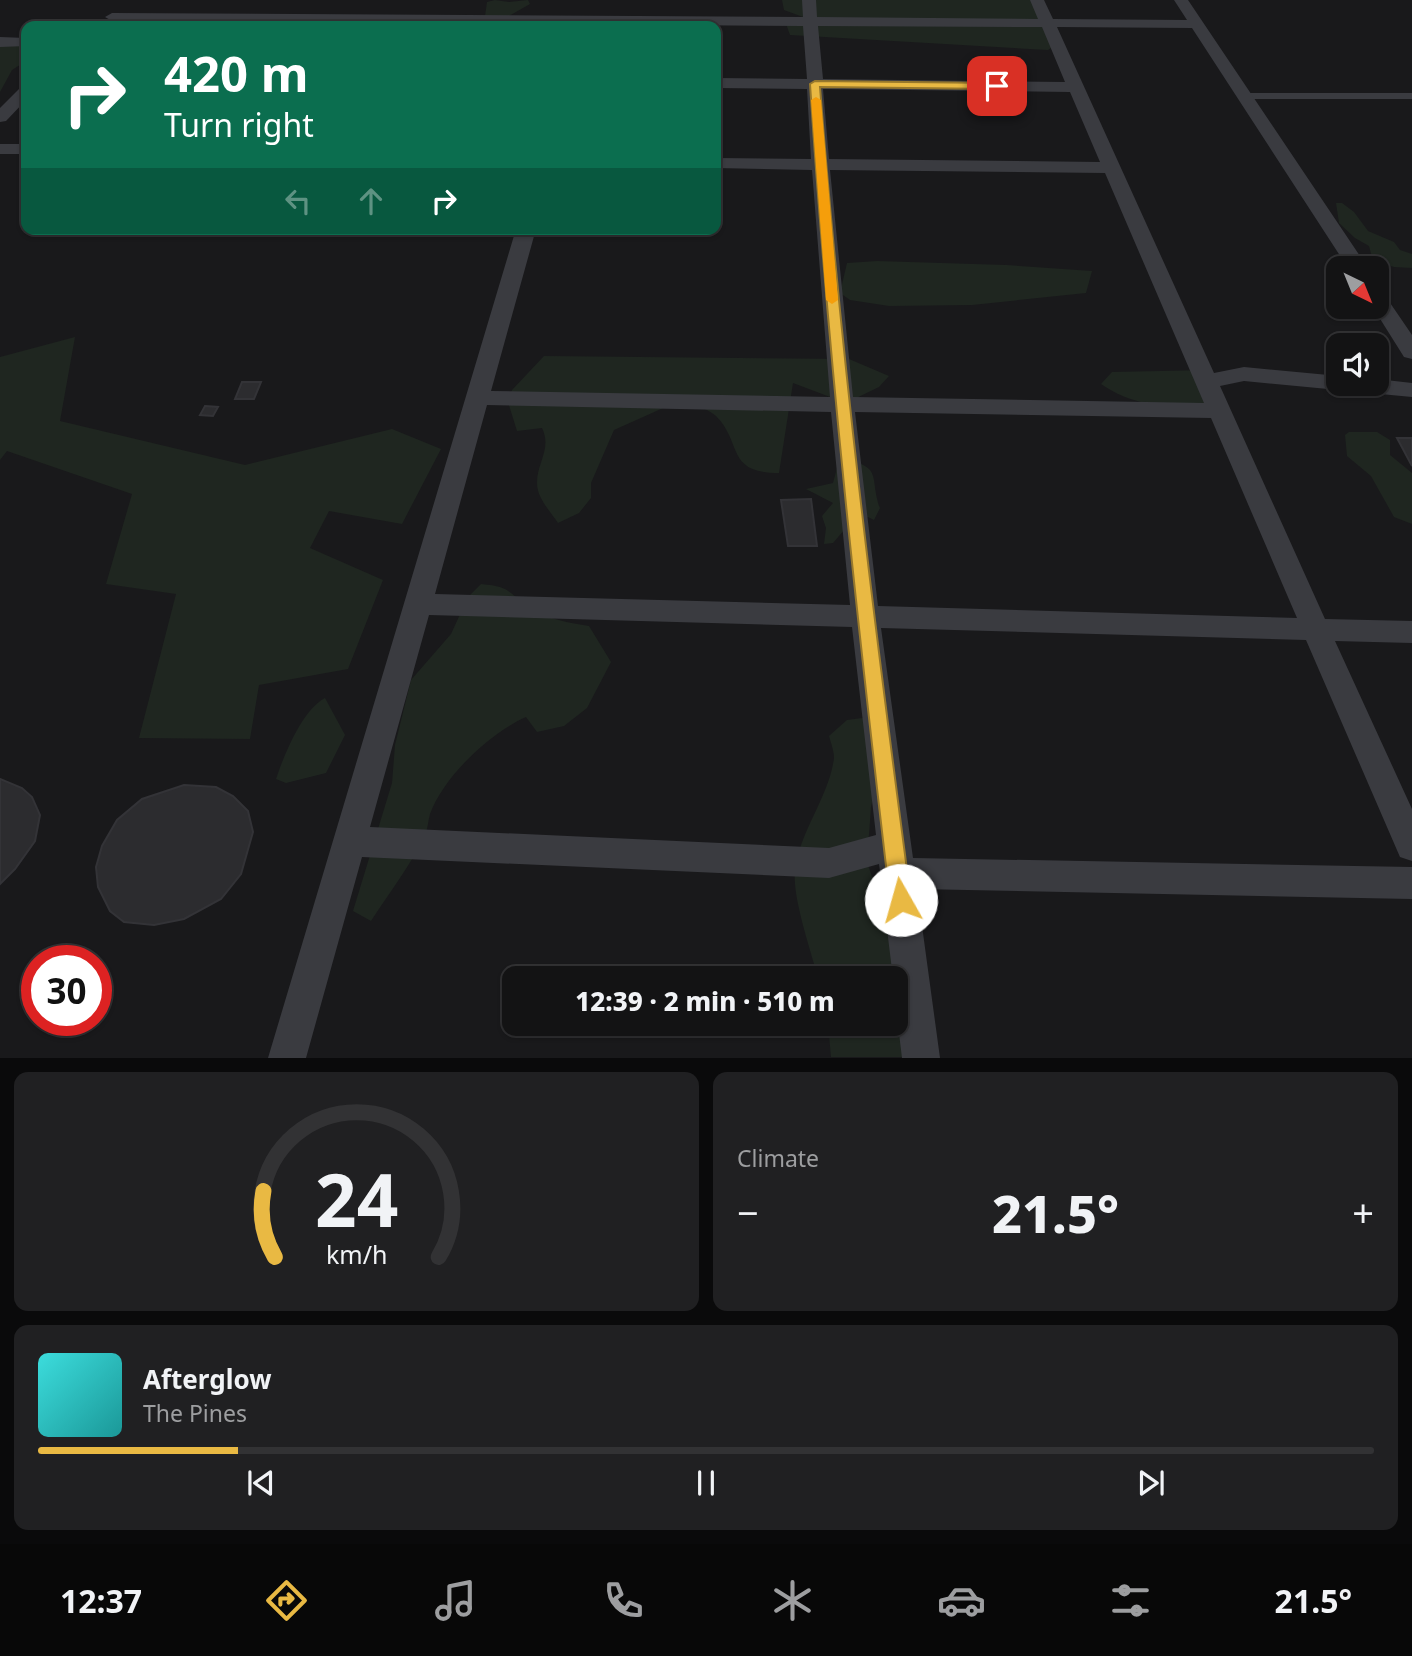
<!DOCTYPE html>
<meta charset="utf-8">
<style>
body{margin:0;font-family:"Noto Sans",sans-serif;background:#202022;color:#f1f3f6;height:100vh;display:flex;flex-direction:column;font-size:26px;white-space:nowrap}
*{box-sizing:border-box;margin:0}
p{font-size:23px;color:#9d9ea0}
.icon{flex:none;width:38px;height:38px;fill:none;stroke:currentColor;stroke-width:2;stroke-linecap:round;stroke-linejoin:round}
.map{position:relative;height:1058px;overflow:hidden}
.side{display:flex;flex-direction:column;gap:14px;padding:14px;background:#0a0a0b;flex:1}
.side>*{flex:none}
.banner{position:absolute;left:21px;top:21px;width:700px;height:214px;border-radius:14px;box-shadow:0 2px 5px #0004,0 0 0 2px #323234;background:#0b6e4f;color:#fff;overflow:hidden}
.needle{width:46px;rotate:137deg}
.buttons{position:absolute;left:1326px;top:256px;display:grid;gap:14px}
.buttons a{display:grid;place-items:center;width:63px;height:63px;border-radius:14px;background:#131314;box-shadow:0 2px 5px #0004,0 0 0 2px #323234;font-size:35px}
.speed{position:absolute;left:21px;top:945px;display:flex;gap:14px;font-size:35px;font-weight:700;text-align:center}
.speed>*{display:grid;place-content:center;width:91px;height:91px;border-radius:50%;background:#131314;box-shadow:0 2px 5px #0004,0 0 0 2px #323234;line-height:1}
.speed .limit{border:10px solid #d22;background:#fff;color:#111}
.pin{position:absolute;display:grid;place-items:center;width:60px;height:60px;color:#fff;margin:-30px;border-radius:14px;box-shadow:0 4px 10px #0006}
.me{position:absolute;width:77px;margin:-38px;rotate:353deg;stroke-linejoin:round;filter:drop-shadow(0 0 5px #0008)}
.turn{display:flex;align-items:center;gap:24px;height:147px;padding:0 28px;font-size:32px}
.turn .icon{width:91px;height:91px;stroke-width:2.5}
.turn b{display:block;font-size:49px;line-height:60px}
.lanes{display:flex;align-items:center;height:66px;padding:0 28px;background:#0003;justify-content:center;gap:35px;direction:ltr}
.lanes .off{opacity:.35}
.big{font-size:52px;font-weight:800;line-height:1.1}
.side .tile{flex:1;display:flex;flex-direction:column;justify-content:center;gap:10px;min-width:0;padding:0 24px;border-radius:14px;background:#202022}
.side .dial{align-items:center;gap:0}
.dial svg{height:182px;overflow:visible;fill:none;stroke:#323234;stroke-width:7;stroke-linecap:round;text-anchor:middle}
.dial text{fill:#f1f3f6;stroke:none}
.song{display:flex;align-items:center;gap:21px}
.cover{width:84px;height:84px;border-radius:10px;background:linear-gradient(135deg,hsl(180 70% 55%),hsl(180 70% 35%))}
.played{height:7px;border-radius:4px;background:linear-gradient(90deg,#e9b943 15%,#323234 15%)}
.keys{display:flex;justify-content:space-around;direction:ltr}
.heat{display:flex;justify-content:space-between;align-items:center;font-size:38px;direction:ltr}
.side .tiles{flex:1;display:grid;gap:14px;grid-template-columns:1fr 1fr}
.tile:last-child{grid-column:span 2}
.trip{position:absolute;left:502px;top:966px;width:406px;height:70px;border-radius:14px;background:#131314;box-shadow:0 2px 5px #0004,0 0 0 2px #323234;font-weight:800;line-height:70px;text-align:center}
.tab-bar{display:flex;height:112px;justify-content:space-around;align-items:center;background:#080808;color:#9d9ea0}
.tab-bar .icon{width:49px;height:49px}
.tab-bar .on{color:#e9b943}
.tab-bar b{font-size:32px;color:#f1f3f6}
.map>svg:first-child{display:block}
</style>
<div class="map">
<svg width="1412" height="1058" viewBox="0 0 1412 1058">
<rect width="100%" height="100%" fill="#19191b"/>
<g fill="#1f2620">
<path d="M495,0l14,2 19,-2 2,4 -23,13 -22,-1 2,-14z"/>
<path d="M782,0h255l25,41 -14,9 -258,-15 -4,-11 16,-2 1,-5 -19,-7z"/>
<path d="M0,42h26v19l-14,9 -12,22z"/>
<path d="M1336,203h6l12,9 14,19 26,11 6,8 12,4v14l-18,-1 -21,-6 -4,-15 -14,-8 -16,-15z"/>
<path d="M877,261l129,4 86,6 -6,22 -114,12 -83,1 -39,-6 -10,-7 7,-30z"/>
<path d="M75,337l-15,84 185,44 147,-36 49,20 -39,75 -73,-13 -19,37 73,32 -35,89 -89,16 -9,54 -111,-1 37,-144 -70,-10 26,-90 -125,-43 -7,9v-103z"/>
<path d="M544,356l305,3 40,17 -10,11 -33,16 -53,-20 -14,90c-54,0 -36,-30 -63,-57 -9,-8 -24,-12 -35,-16l-67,30 -23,53v15l-12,15 -21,10c-8,-12 -21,-25 -21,-40 0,-21 15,-34 5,-55l-25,3 -9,-29 4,-12z"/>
<path d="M1208,370l17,37c-43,1 -87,3 -124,-23l11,-12z"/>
<path d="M1349,432h28l13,8v15l22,18v51l-18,-7 -23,-41 -24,-20 -2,-21z"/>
<path d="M843,459c41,8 26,18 37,49l-6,12 -6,-3 -18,6 -17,20 -9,1 2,-16 -4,-12 11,-13 -27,-14 27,-6 5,-19z"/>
<path d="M481,584c32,3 25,8 49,24 17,11 40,15 59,18l22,36 -24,46 -23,18 -27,6 -11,-15c-36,16 -82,59 -96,97 -2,7 -2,14 -5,21 -14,30 -36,58 -54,86l-18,-10 39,-128 3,-38 16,-65 40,-46 17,-37z"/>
<path d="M325,698l20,37 -19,38 -40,10 -10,-4c8,-24 26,-69 49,-81z"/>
<path d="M870,717l9,51 -8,39 -4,55 43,127 11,68h-90l-3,-33h68v-46h-78c-7,-27 -26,-81 -23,-107 4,-39 34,-74 39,-113 0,-7 -3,-15 -5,-22l18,-16z"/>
</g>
<g fill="#2c2c2f" stroke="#333337" stroke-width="2">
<path d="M242,382h19l-7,17h-19z"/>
<path d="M205,406l13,1 -5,9 -13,-1z"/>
<path d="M1397,438h15v28z"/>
<path d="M811,499l6,47h-29l-7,-46z"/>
<path d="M0,779l22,9 10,9 8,18 -5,26 -20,28 -15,15z"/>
<path d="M184,785l32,2 17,9 15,15 5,21 -12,42 -20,25 -37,20 -30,6 -30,-3 -14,-11 -12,-24 -2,-20 6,-21 15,-26 25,-21z"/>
</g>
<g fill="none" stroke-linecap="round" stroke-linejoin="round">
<path fill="#3a3b40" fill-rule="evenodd" d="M1412,93v6h-167l-4,-3 4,-3z"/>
<g fill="#3a3b40" fill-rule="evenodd">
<path d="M802,0h14l1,17 221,2 -8,-19h14l9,19 134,1 -13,-20h14l180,268h-20l-156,-240 -135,-1 157,346 30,-6 95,9v7h38v-4l35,4v14l-168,-16 -24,5 105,233 87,2v22l-77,-2 77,168v52l-12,-4 -94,-217 -425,-12 32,230 499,9v32l-495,-10 23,169h-38l-6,-50v-30h-3l-14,-114 -50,14 -467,-21 -56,201h-38l248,-829h20l-45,162 339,6 -18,-227 -96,-2v-10l95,1 -4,-70 -91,-1v-10l91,1 -4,-53 -691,-5 -7,-4 7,-4 691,4zM818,26l224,1 23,55 -242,-3zM823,89l247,3 30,70 -271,-3zM830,170l275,3 99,230 -351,-6zM487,405l344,7 19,193 -415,-11zM855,412l356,6 86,200 -419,-12zM429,615l423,12 24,208 -47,13 -459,-21z"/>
<path d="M0,37l26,1v8l-26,1z"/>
<path d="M26,86v14l-20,21 -6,1v-14l20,-20z"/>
<rect x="0" y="144" width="26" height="10"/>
<path d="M1377,292l7,2 28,41v24l-8,-2 -32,-51h5z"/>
</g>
</g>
<path fill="#e9b943" stroke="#97782c" stroke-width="2" d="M815,81l182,2 5,3 -5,3 -177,-2c21,272 55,542 91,813l-3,7 -7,3 -8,-3 -3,-7c-32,-272 -62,-543 -80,-816z"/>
<path fill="#f59e0b" d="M816,97l5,3 17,200 -6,4 -6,-4 -15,-200z"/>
</svg>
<div class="buttons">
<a><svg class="needle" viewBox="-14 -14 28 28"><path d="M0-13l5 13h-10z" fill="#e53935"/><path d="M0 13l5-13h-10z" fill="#9d9ea0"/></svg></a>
<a><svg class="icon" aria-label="sound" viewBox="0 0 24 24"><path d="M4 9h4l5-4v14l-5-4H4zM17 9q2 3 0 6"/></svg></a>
</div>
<div class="speed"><div class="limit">30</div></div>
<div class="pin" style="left:997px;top:86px;background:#d93025"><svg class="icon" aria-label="arrive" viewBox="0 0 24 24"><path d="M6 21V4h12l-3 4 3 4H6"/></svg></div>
<svg class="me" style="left:901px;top:900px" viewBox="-20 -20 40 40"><circle r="19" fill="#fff"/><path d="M0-13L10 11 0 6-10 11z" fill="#e9b943"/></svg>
<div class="trip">12:39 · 2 min · 510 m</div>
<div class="banner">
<div class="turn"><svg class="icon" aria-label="right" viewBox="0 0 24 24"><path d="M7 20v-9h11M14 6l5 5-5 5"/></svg><div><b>420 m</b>Turn right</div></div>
<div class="lanes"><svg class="icon off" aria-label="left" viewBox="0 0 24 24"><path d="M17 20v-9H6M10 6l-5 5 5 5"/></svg><svg class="icon off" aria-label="ahead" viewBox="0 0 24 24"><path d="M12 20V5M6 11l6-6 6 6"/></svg><svg class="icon" aria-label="right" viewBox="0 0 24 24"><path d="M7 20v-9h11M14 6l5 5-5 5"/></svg></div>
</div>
</div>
<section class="side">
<div class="tiles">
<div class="tile dial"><svg viewBox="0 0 100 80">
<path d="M14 69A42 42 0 1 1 86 69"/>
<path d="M14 69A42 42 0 0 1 9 40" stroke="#e9b943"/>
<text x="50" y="56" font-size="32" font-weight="700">24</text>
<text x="50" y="72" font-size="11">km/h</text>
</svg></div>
<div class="tile"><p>Climate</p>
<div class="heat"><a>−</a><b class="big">21.5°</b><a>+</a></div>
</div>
<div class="tile">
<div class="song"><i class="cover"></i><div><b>Afterglow</b><p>The Pines</p></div></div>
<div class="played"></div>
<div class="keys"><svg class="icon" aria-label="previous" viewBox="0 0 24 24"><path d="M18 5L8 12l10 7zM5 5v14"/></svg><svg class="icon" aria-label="pause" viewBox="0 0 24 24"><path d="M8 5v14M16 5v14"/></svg><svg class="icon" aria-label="next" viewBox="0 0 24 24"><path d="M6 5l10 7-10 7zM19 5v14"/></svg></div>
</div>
</div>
</section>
<nav class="tab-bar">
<b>12:37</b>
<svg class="icon on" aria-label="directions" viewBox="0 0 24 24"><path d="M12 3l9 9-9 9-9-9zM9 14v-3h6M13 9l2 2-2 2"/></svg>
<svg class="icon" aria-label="music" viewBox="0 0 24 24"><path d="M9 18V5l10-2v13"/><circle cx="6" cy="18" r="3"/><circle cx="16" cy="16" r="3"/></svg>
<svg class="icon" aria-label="phone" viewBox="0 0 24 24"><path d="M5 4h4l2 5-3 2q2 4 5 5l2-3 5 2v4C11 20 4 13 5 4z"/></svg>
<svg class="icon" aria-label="climate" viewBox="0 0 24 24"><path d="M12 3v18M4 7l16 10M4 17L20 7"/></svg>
<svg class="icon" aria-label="car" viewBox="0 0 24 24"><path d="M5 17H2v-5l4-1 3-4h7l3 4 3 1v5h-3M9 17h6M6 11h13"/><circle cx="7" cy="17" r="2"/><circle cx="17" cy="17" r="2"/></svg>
<svg class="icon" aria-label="filters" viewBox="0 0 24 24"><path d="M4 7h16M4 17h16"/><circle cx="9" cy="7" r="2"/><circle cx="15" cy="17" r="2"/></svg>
<b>21.5°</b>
</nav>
